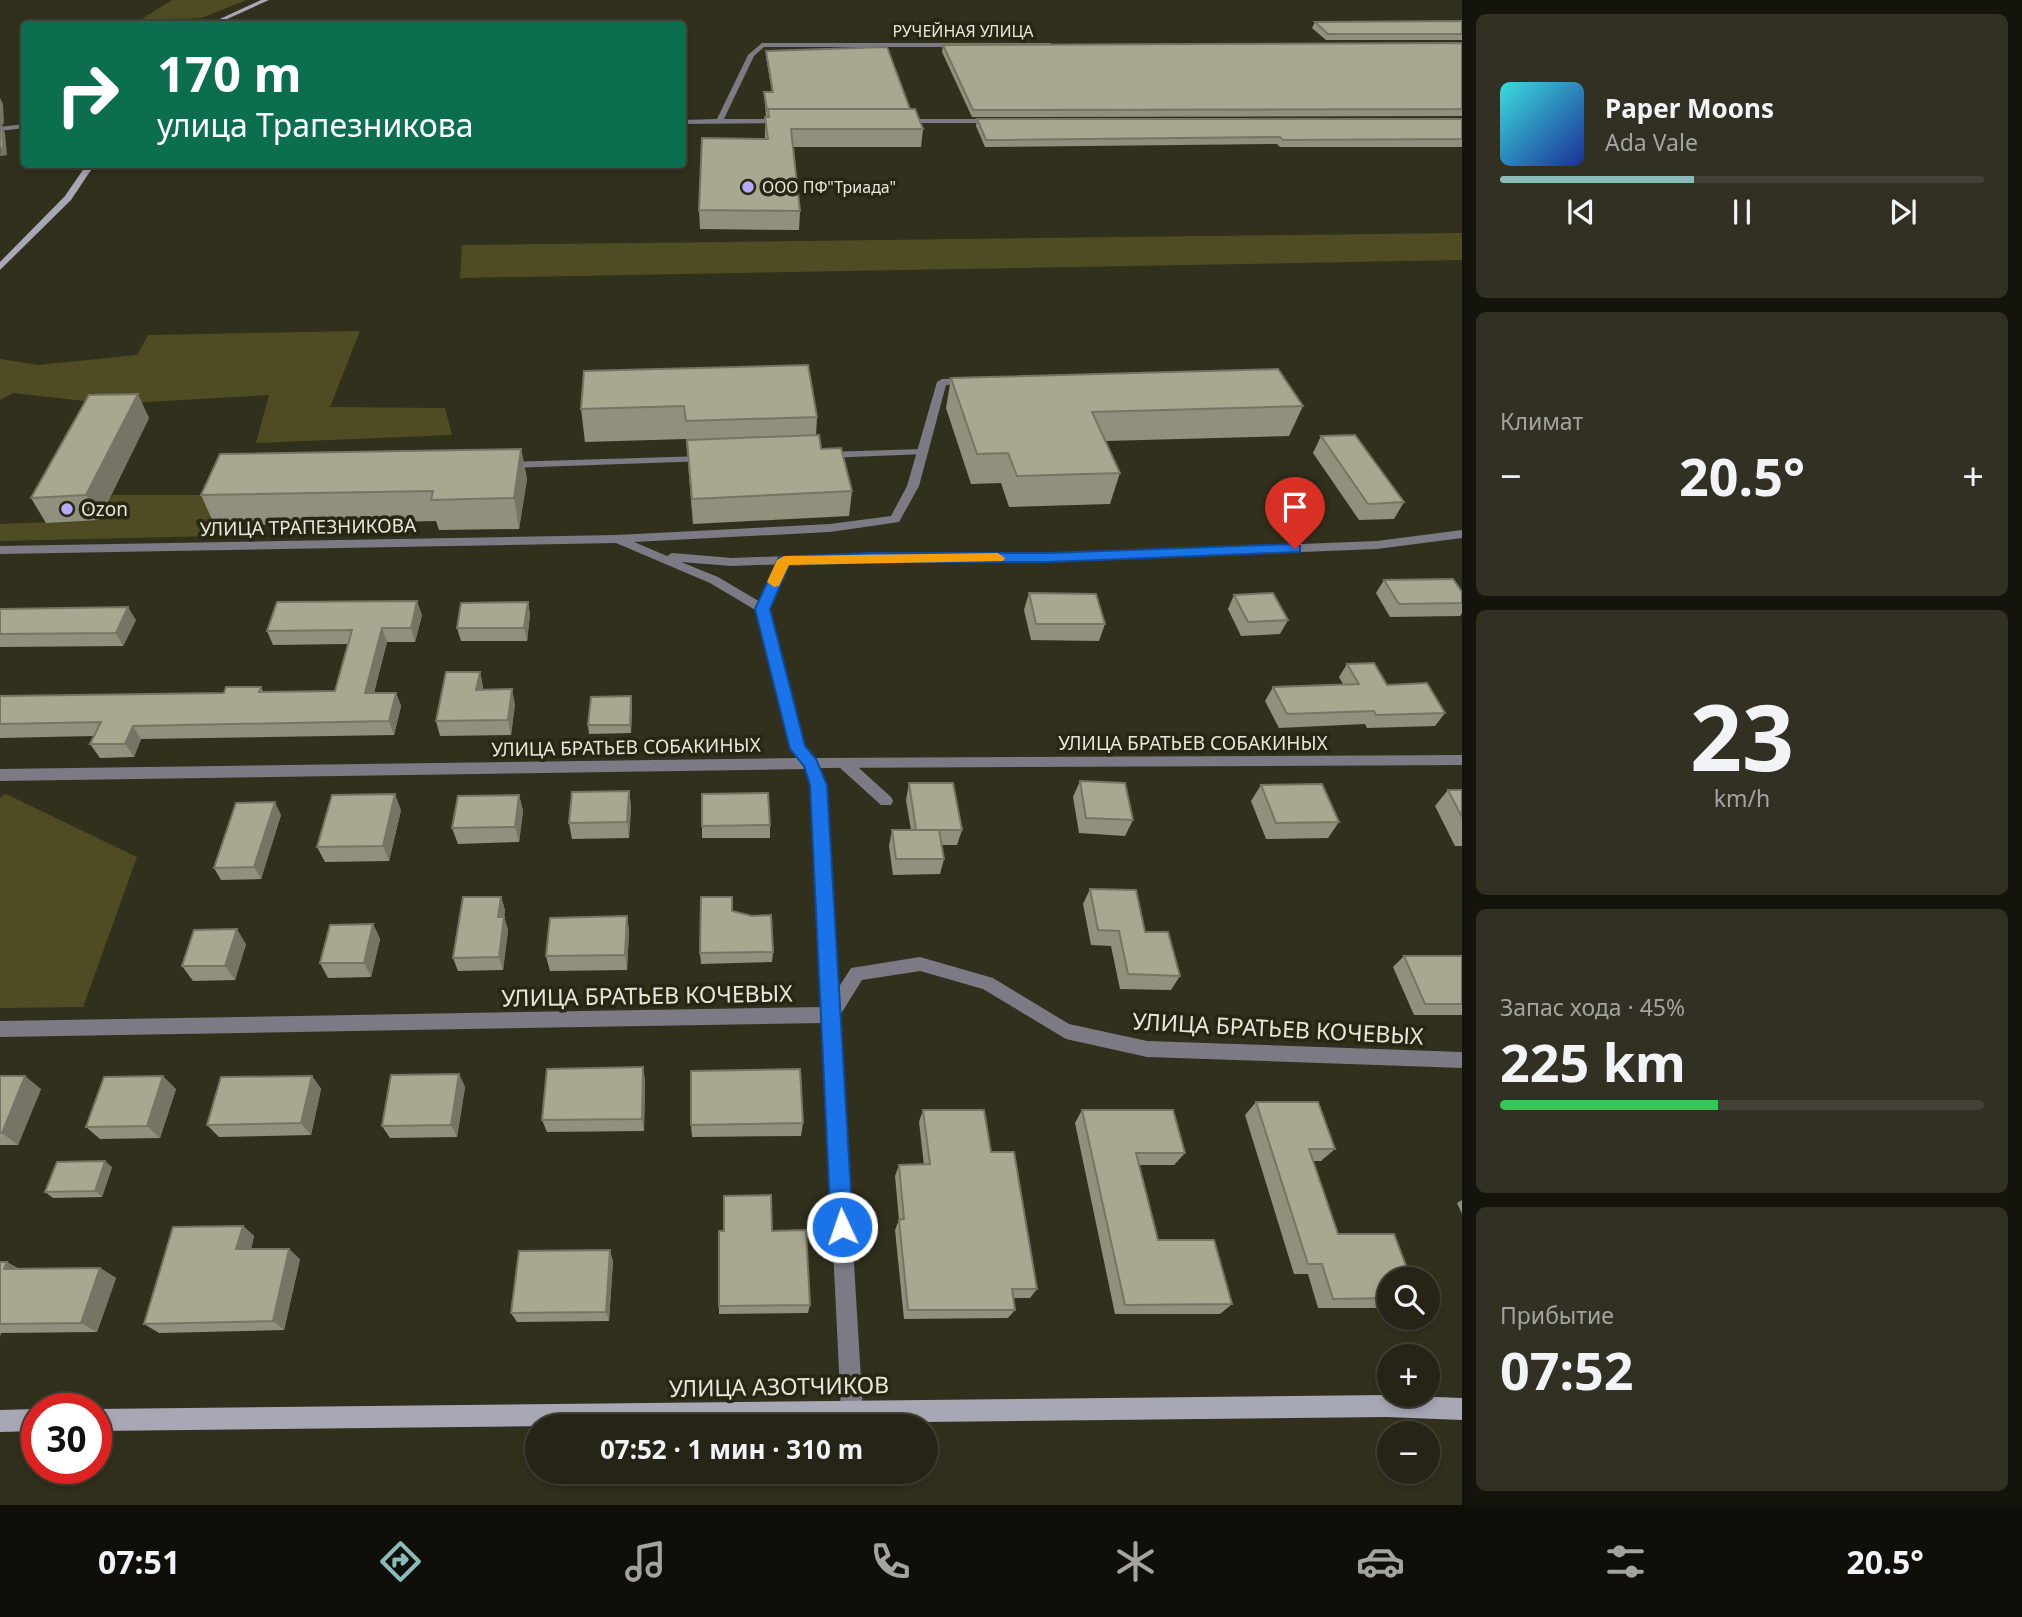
<!DOCTYPE html>
<html lang="ru">
<meta charset="utf-8">
<style>
body{margin:0;font-family:"Noto Sans",sans-serif;background:#313023;color:#f1f3f6;height:100vh;display:flex;flex-direction:column;font-size:26px;white-space:nowrap}
*{box-sizing:border-box;margin:0}
p{font-size:23px;color:#a3a4a1}
.icon{flex:none;width:38px;height:38px;fill:none;stroke:currentColor;stroke-width:2;stroke-linecap:round;stroke-linejoin:round}
.map{position:relative;flex:1;overflow:hidden}
.side{display:flex;flex-direction:column;gap:14px;padding:14px;background:#14140c;width:560px}
.side>*{flex:none}
.top-card{position:absolute;left:21px;top:21px;width:665px;height:147px;border-radius:7px;box-shadow:0 4px 10px #0003,0 0 0 2px #424135;background:#0b6e4f;color:#fff;overflow:hidden}
.controls{position:absolute;left:1377px;top:1267px;display:grid;gap:14px}
.controls a{display:grid;place-items:center;width:63px;height:63px;border-radius:50%;background:#252416;box-shadow:0 4px 10px #0003,0 0 0 2px #424135;font-size:35px}
.speed{position:absolute;left:21px;top:1393px;display:flex;gap:14px;font-size:35px;font-weight:700;text-align:center}
.speed>*{display:grid;place-content:center;width:91px;height:91px;border-radius:50%;background:#252416;box-shadow:0 4px 10px #0003,0 0 0 2px #424135;line-height:1}
.speed .limit{border:10px solid #d22;background:#fff;color:#111}
.pin{position:absolute;display:grid;place-items:center;width:60px;height:60px;color:#fff;margin:-72px -30px;border-radius:50% 50% 50% 0;rotate:-45deg;box-shadow:0 0 7px #0007}
.pin .icon{rotate:45deg}
.me{position:absolute;width:77px;margin:-38px;rotate:357deg;stroke-linejoin:round;filter:drop-shadow(0 0 5px #0008)}
.turn{display:flex;align-items:center;gap:24px;height:147px;padding:0 21px;font-size:32px}
.turn .icon{width:91px;height:91px;stroke-width:2.5}
.turn b{display:block;font-size:49px;line-height:60px}
.big{font-size:52px;font-weight:700;line-height:1.1}
.side .card{flex:1;display:flex;flex-direction:column;justify-content:center;gap:10px;min-width:0;padding:0 24px;border-radius:10px;background:#313023}
.side .dial{align-items:center;gap:0}
.dial b{font-size:91px;line-height:1}
.song{display:flex;align-items:center;gap:21px}
.cover{width:84px;height:84px;border-radius:10px;background:linear-gradient(135deg,hsl(180 70% 55%),hsl(230 70% 35%))}
.played{height:7px;border-radius:4px;background:linear-gradient(90deg,#8bbbb9 40%,#424135 40%)}
.keys{display:flex;justify-content:space-around;direction:ltr}
.heat{display:flex;justify-content:space-between;align-items:center;font-size:38px;direction:ltr}
.charge{height:10px;border-radius:5px;background:linear-gradient(90deg,#34c759 45%,#424135 0)}
.trip{position:absolute;left:525px;top:1414px;width:413px;height:70px;border-radius:35px;background:#252416;box-shadow:0 4px 10px #0003,0 0 0 2px #424135;font-weight:700;line-height:70px;text-align:center}
.tabs{display:flex;height:112px;justify-content:space-around;align-items:center;background:#0f0e09;color:#a3a4a1}
.tabs .icon{width:49px;height:49px}
.tabs .active{color:#8bbbb9}
.tabs b{font-size:32px;color:#f1f3f6}
main{display:flex;flex:1;min-height:0}
.map>svg:first-child{display:block}
</style>
<main>
<div class="map">
<svg width="1462" height="1505" viewBox="0 0 1462 1505">
<rect width="100%" height="100%" fill="#31301d"/>
<g fill="#4f4c23">
<path d="M172,0h75l-46,18 -61,2z"/>
<path d="M1462,233v27l-1002,18 2,-33z"/>
<path d="M360,331l-30,76 115,1 7,27 -196,8 13,-48 -157,9 -99,-11 -13,7v-41l38,6 99,-10 11,-20z"/>
<path d="M112,495h116l-13,31v10l-215,5v-17l99,-4z"/>
<path d="M6,794l131,63 -54,150 -83,1v-210z"/>
</g>
<g fill="none" stroke-linecap="round" stroke-linejoin="round">
<g fill="#7c7b85" fill-rule="evenodd">
<path d="M922,449l4,1v4l-100,4 -5,-3 5,-3z"/>
<path d="M704,456l5,3 -1,2 -200,7 -5,-3 5,-3z"/>
<path d="M784,556l6,4 -21,49 -2,3h-8l-2,-3 21,-49z"/>
<path d="M844,758l5,1 42,38 2,4 -2,4h-10l-42,-38 -2,-4 2,-4z"/>
</g>
<g fill="#7c7b85" fill-rule="evenodd">
<path d="M762,43h288l3,2 -3,2h-286l-10,9 -30,63h59l3,4 -104,1v-4l35,-1 31,-64z"/>
<path d="M898,119h98l4,2 -4,2h-95z"/>
<path d="M24,124v4l-24,3v-4z"/>
<path d="M967,378l5,3 -1,2 -25,2 -27,101 -20,36 -69,10 -196,10 33,14 5,-3 60,5 137,-5 180,1 328,-13 85,-11v8l-85,11 -328,13 -180,-1 -137,5 -51,-4 37,15 49,29 37,141 10,11 648,-3v10l-642,3 5,17 12,205 14,-22 69,-11 73,21 76,46 78,17 315,11v16l-315,-11 -81,-18 -83,-50 -63,-18 -58,9 -23,37 24,395 -4,7 -7,4 -7,-4 -4,-7 -19,-389 -822,14v-16l822,-14 -11,-222 -5,-16 -806,12v-12l798,-11 -7,-9 -34,-138 -47,-28 -94,-40 -616,11v-8l616,-11 214,-11 61,-8 16,-30 30,-104 5,-3z"/>
</g>
<g fill="#a8a7b6" fill-rule="evenodd">
<path d="M261,0h8l-53,24h-7z"/>
<path d="M87,164h8l-24,36 -71,70v-8l65,-66z"/>
<path d="M1386,1395l76,3v22l-76,-3 -1290,14v-22z"/>
<path d="M37,1409v22l-37,1v-22z"/>
</g>
</g>
<g fill="#90907c">
<path d="M1462,21v19h-136l-14,-12 3,-6z"/>
<path d="M1462,43v73l-490,1 -30,-65 1,-7z"/>
<path d="M766,51l144,58 13,20 -2,18h-128l7,64 -1,19 -99,-1 -1,-19 66,-71v-22h1l-2,-25h8l-6,-35z"/>
<path d="M977,119h485v28h-182l-3,-3 -292,3 -9,-21z"/>
<path d="M584,371l233,46 -1,19 5,13 31,42 -3,25 -156,8 -7,-85 -101,3 -4,-33z"/>
<path d="M951,378l352,28 -14,30 -183,5 14,32 -10,31 -101,3 -8,-24 -30,1 -25,-76z"/>
<path d="M149,418l-50,102 -53,3 -15,-25z"/>
<path d="M1321,436l83,66 -10,17 -35,1 -46,-67z"/>
<path d="M521,449l6,30 -8,50 -80,1 -3,-9 -221,5 -14,-31z"/>
<path d="M1384,580l78,12v21l-2,3 -70,1 -14,-24z"/>
<path d="M1029,593l76,31 -6,17 -68,-1 -7,-30z"/>
<path d="M1234,595l54,25 -8,14 -39,2 -13,-27z"/>
<path d="M528,602l2,13 -3,26h-66l-4,-13z"/>
<path d="M0,609l136,11 -13,26 -123,1z"/>
<path d="M422,615l-7,27h-28l-13,51h22l5,13 -7,29 -253,4 -7,18 -34,1 -10,-14 4,-8 -94,2v-42l224,-3 37,-6 2,5 72,-1 13,-47 -75,1 -6,-14z"/>
<path d="M1347,664l40,21 58,28 -10,13 -68,2 -2,-4 -86,4 -14,-27 8,-14 70,-3 -4,-7z"/>
<path d="M480,672l3,15v3l32,14 -4,31 -71,1 -4,-15z"/>
<path d="M631,696l1,9 -1,28 -42,1 -1,-9z"/>
<path d="M1080,781l53,39 -8,16 -46,-3 -6,-36z"/>
<path d="M909,783l53,47 -5,15h-15l2,14 -4,15 -47,1 -4,-29 3,-16h19l-5,-30z"/>
<path d="M1261,785l78,37 -11,16 -62,1 -15,-38z"/>
<path d="M1448,790h14v56h-7l-20,-40z"/>
<path d="M629,791l2,16 -2,31 -57,1 -3,-16z"/>
<path d="M702,794l68,31v13h-68z"/>
<path d="M519,795l4,16 -4,31 -61,2 -6,-16z"/>
<path d="M401,810l-12,51 -64,1 -8,-15z"/>
<path d="M281,815l-20,64 -40,1 -7,-12z"/>
<path d="M1090,889l55,43 35,44 -9,14 -51,-1 -9,-43 -20,-1 -8,-41z"/>
<path d="M501,897l4,13 -1,7 4,13 -5,40 -45,1 -5,-13z"/>
<path d="M732,911l41,41 -1,10 -71,2 -1,-11z"/>
<path d="M627,916l2,15 -2,39 -77,1 -4,-15z"/>
<path d="M373,924l7,15 -9,38 -43,1 -8,-15z"/>
<path d="M246,944l-11,36 -42,1 -11,-15z"/>
<path d="M1404,956h58v59h-48l-21,-48z"/>
<path d="M643,1067l2,14 -1,50 -97,1 -5,-12z"/>
<path d="M459,1074l6,13 -8,50 -67,1 -8,-12z"/>
<path d="M0,1076l41,13 -23,56h-18z"/>
<path d="M312,1076l9,13 -10,46 -92,2 -12,-12z"/>
<path d="M176,1089l-16,49 -60,1 -14,-12z"/>
<path d="M1256,1102l79,47 -14,12h-8l25,73 52,45v29h-72l-10,-34h-14l-49,-159z"/>
<path d="M923,1110l68,42 46,137 -7,9h-17l2,12 -7,8 -104,1 -9,-89 4,-10 -4,-44 4,-11h25l-5,-43z"/>
<path d="M1082,1110l103,43 -11,12h-35l19,75 74,64 -12,10h-105l-40,-191z"/>
<path d="M803,1123l-2,13 -109,1 -1,-12z"/>
<path d="M112,1167l-10,30 -49,1 -8,-6z"/>
<path d="M1462,1200v14l-5,-11z"/>
<path d="M243,1226l11,10 -3,13 49,10 -16,71 -125,3 -15,-9z"/>
<path d="M719,1231h53l38,74 -2,8 -89,1z"/>
<path d="M613,1261l-4,60 -92,1 -6,-9z"/>
<path d="M0,1262l19,7 81,-1 16,10 -19,54 -96,1 -1,4z"/>
</g>
<g fill="#767565">
<path d="M0,98l3,6 1,20 -4,1z"/>
<path d="M2,126l3,7 2,22 -7,1z"/>
<path d="M138,394l11,24 -50,102 -13,-25z"/>
<path d="M521,449l6,30 -8,50 -5,-31z"/>
<path d="M417,601l5,14 -7,27 -4,-14z"/>
<path d="M528,602l2,13 -3,26 -3,-13z"/>
<path d="M128,607l8,13 -13,26 -7,-13z"/>
<path d="M382,628l5,14 -17,65 -5,-14z"/>
<path d="M480,672l3,15 -3,17 -4,-14z"/>
<path d="M512,689l3,15 -4,31 -3,-15z"/>
<path d="M396,693l5,13 -7,29 -5,-14z"/>
<path d="M631,696l1,9 -1,28 -1,-8z"/>
<path d="M133,726l8,13 -7,18 -9,-13z"/>
<path d="M629,791l2,16 -2,31 -2,-16z"/>
<path d="M395,794l6,16 -12,51 -6,-15z"/>
<path d="M519,795l4,16 -4,31 -4,-15z"/>
<path d="M275,802l6,13 -20,64 -7,-12z"/>
<path d="M501,897l4,13 -3,20 -4,-13z"/>
<path d="M627,916l2,15 -2,39 -2,-15z"/>
<path d="M504,917l4,13 -5,40 -4,-13z"/>
<path d="M373,924l7,15 -9,38 -7,-14z"/>
<path d="M237,929l9,15 -11,36 -10,-14z"/>
<path d="M643,1067l2,14 -1,50 -2,-12z"/>
<path d="M459,1074l6,13 -8,50 -6,-12z"/>
<path d="M25,1076l16,13 -23,56 -16,-12z"/>
<path d="M163,1076l13,13 -16,49 -13,-12z"/>
<path d="M312,1076l9,13 -10,46 -10,-12z"/>
<path d="M105,1161l7,6 -10,30 -7,-6z"/>
<path d="M243,1226l11,10 -6,24 -12,-11z"/>
<path d="M289,1249l11,10 -16,71 -11,-9z"/>
<path d="M610,1250l3,11 -4,60 -3,-9z"/>
<path d="M7,1262l18,10 -21,-3z"/>
<path d="M100,1268l16,10 -19,54 -16,-9z"/>
</g>
<g fill="#a8a790" stroke="#767565" stroke-width="2">
<path d="M1462,21v13h-134l-13,-12z"/>
<path d="M1462,43v66l-489,1 -30,-65z"/>
<path d="M887,47l23,62h-142v1h-1l-3,-18h9l-7,-41z"/>
<path d="M768,109h147l8,20h-132l9,82 -101,-1 3,-72 66,1 -3,-22h4z"/>
<path d="M977,119h485v20l-179,1 -3,-3 -294,3z"/>
<path d="M0,125l2,1 1,21 -3,1z"/>
<path d="M808,365l9,52 -131,4 -2,-15 -103,3 3,-38z"/>
<path d="M1278,369l25,37 -211,6 28,61 -103,3 -9,-23 -31,1 -26,-76z"/>
<path d="M138,394l-52,101 -55,3 58,-103z"/>
<path d="M819,435l2,14 20,-1 11,43 -160,8 -5,-59z"/>
<path d="M1355,435l49,67 -36,2 -47,-68z"/>
<path d="M521,449l-7,49 -83,2 2,-9 -232,4 19,-41z"/>
<path d="M1453,579l9,13v11l-63,1 -15,-24z"/>
<path d="M1029,593l67,1 9,30h-69z"/>
<path d="M1273,593l15,27 -40,2 -14,-27z"/>
<path d="M417,601l-6,27h-29l-17,65h31l-7,28 -256,5 -8,18h-35l11,-22 -101,2v-28l224,-3 2,-6h35l-2,5 76,-1 17,-61 -85,1 10,-29z"/>
<path d="M528,602l-4,26h-67l4,-25z"/>
<path d="M128,607l-12,26 -116,1v-25z"/>
<path d="M1374,663l13,22 40,-2 18,30 -69,2 -2,-4 -87,3 -14,-27 86,-3 -12,-20z"/>
<path d="M446,672h34l-4,18 36,-1 -4,31 -72,1z"/>
<path d="M631,696l-1,29h-42l3,-28z"/>
<path d="M1080,781l45,2 8,37 -47,-2z"/>
<path d="M909,783h44l9,47h-46z"/>
<path d="M1322,784l17,38 -63,1 -15,-38z"/>
<path d="M1448,790h14v27z"/>
<path d="M629,791l-2,31 -58,1 3,-31z"/>
<path d="M768,793l2,32 -68,1v-32z"/>
<path d="M395,794l-12,52 -66,1 15,-52z"/>
<path d="M519,795l-4,32 -63,1 6,-32z"/>
<path d="M275,802l-21,65 -40,1 22,-65z"/>
<path d="M892,830h47l5,29h-48z"/>
<path d="M1090,889l46,1 9,42h23l12,44 -52,-2 -9,-43 -21,-1z"/>
<path d="M463,897h38l-3,20h6l-5,40 -46,1z"/>
<path d="M701,897h31v14l20,5 19,-1 2,37 -73,1z"/>
<path d="M627,916l-2,39 -79,1 4,-38z"/>
<path d="M373,924l-9,39h-44l10,-38z"/>
<path d="M237,929l-12,37h-43l12,-36z"/>
<path d="M1404,956h58v48h-37z"/>
<path d="M643,1067l-1,52 -100,1 5,-51z"/>
<path d="M800,1069l3,54 -112,2v-54z"/>
<path d="M459,1074l-8,51 -69,1 9,-51z"/>
<path d="M0,1076h25l-23,57h-2z"/>
<path d="M163,1076l-16,50 -61,1 18,-50z"/>
<path d="M312,1076l-11,47 -94,2 14,-48z"/>
<path d="M1256,1102h62l17,47h-26l29,85h56l17,45h-21v19l-57,1 -11,-35h-14z"/>
<path d="M923,1110h61l7,42h23l23,137h-25l3,21h-107l-9,-90 5,-1 -5,-54 31,-1z"/>
<path d="M1082,1110h91l12,43h-49l22,87h56l18,64 -107,1z"/>
<path d="M105,1161l-10,30 -50,1 12,-30z"/>
<path d="M771,1195l1,36 34,-1 4,75 -91,1v-75h5v-35z"/>
<path d="M243,1226l-7,23h53l-16,72 -129,3 29,-97z"/>
<path d="M610,1250l-4,62 -95,1 8,-62z"/>
<path d="M0,1262h7l-3,7 96,-1 -19,55 -81,1z"/>
</g>
<path fill="#1a73e8" stroke="#114b97" stroke-width="2" d="M1295,544l5,2v6l-251,10h-180l-80,3 -19,44 35,137 11,13 11,26 26,442 -3,7 -8,3 -7,-3 -4,-7 -21,-442 -6,-19 -14,-17 -35,-140 24,-52 90,-4h180z"/>
<path fill="#f59e0b" d="M998,553l7,5 -2,3 -214,4 -10,21 -5,1 -7,-5 10,-22 7,-4z"/>
<g fill="#b7abf8" stroke="#272613" stroke-width="2.5">
<circle cx="748" cy="187" r="7"/>
<circle cx="67" cy="509" r="7"/>
</g>
<g text-anchor="middle" dominant-baseline="central" stroke-width="7" stroke-linejoin="round" paint-order="stroke">
<g font-size="16" fill="#e7e6da" stroke="#272613">
<text x="963" y="31">РУЧЕЙНАЯ УЛИЦА</text>
</g>
<g font-size="16" fill="#e7e6da" stroke="#272613" text-anchor="start">
<text x="762" y="187">ООО ПФ"Триада"</text>
</g>
<g font-size="19" fill="#e7e6da" stroke="#272613" text-anchor="start">
<text x="81" y="509">Ozon</text>
</g>
<g font-size="19" fill="#e7e6da" stroke="#272613">
<text transform="translate(308 527) rotate(-1)">УЛИЦА ТРАПЕЗНИКОВА</text>
<text x="1193" y="743">УЛИЦА БРАТЬЕВ СОБАКИНЫХ</text>
<text transform="translate(626 747) rotate(-1)">УЛИЦА БРАТЬЕВ СОБАКИНЫХ</text>
</g>
<g font-size="23" fill="#e7e6da" stroke="#272613">
<text transform="translate(647 995) rotate(-1)">УЛИЦА БРАТЬЕВ КОЧЕВЫХ</text>
<text transform="translate(1278 1028) rotate(3)">УЛИЦА БРАТЬЕВ КОЧЕВЫХ</text>
<text transform="translate(779 1386) rotate(-1)">УЛИЦА АЗОТЧИКОВ</text>
</g>
</g>
</svg>
<div class="controls">
<a><svg class="icon" aria-label="search" viewBox="0 0 24 24"><circle cx="10" cy="10" r="6"/><path d="M15 15l6 6"/></svg></a>
<a>+</a>
<a>−</a>
</div>
<div class="speed"><div class="limit">30</div></div>
<div class="pin" style="left:1295px;top:549px;background:#d93025"><svg class="icon" aria-label="arrive" viewBox="0 0 24 24"><path d="M6 21V4h12l-3 4 3 4H6"/></svg></div>
<svg class="me" style="left:842px;top:1227px" viewBox="-20 -20 40 40"><circle r="17" fill="#1a73e8" stroke="#fff" stroke-width="3"/><path d="M0-11L8 9 0 5-8 9z" fill="#fff"/></svg>
<div class="trip">07:52 · 1 мин · 310 m</div>
<div class="top-card">
<div class="turn"><svg class="icon" aria-label="right" viewBox="0 0 24 24"><path d="M7 20v-9h11M14 6l5 5-5 5"/></svg><div><b>170 m</b>улица Трапезникова</div></div>
</div>
</div>
<section class="side">
<div class="card">
<div class="song"><i class="cover"></i><div><b>Paper Moons</b><p>Ada Vale</p></div></div>
<div class="played"></div>
<div class="keys"><svg class="icon" aria-label="previous" viewBox="0 0 24 24"><path d="M18 5L8 12l10 7zM5 5v14"/></svg><svg class="icon" aria-label="pause" viewBox="0 0 24 24"><path d="M8 5v14M16 5v14"/></svg><svg class="icon" aria-label="next" viewBox="0 0 24 24"><path d="M6 5l10 7-10 7zM19 5v14"/></svg></div>
</div>
<div class="card"><p>Климат</p>
<div class="heat"><a>−</a><b class="big">20.5°</b><a>+</a></div>
</div>
<div class="card dial"><b>23</b><p>km/h</p></div>
<div class="card"><p>Запас хода · 45%</p><b class="big">225 km</b><div class="charge"></div></div>
<div class="card"><p>Прибытие</p><b class="big">07:52</b></div>
</section>
</main>
<nav class="tabs">
<b>07:51</b>
<svg class="icon active" aria-label="directions" viewBox="0 0 24 24"><path d="M12 3l9 9-9 9-9-9zM9 14v-3h6M13 9l2 2-2 2"/></svg>
<svg class="icon" aria-label="music" viewBox="0 0 24 24"><path d="M9 18V5l10-2v13"/><circle cx="6" cy="18" r="3"/><circle cx="16" cy="16" r="3"/></svg>
<svg class="icon" aria-label="phone" viewBox="0 0 24 24"><path d="M5 4h4l2 5-3 2q2 4 5 5l2-3 5 2v4C11 20 4 13 5 4z"/></svg>
<svg class="icon" aria-label="climate" viewBox="0 0 24 24"><path d="M12 3v18M4 7l16 10M4 17L20 7"/></svg>
<svg class="icon" aria-label="car" viewBox="0 0 24 24"><path d="M5 17H2v-5l4-1 3-4h7l3 4 3 1v5h-3M9 17h6M6 11h13"/><circle cx="7" cy="17" r="2"/><circle cx="17" cy="17" r="2"/></svg>
<svg class="icon" aria-label="filters" viewBox="0 0 24 24"><path d="M4 7h16M4 17h16"/><circle cx="9" cy="7" r="2"/><circle cx="15" cy="17" r="2"/></svg>
<b>20.5°</b>
</nav>
